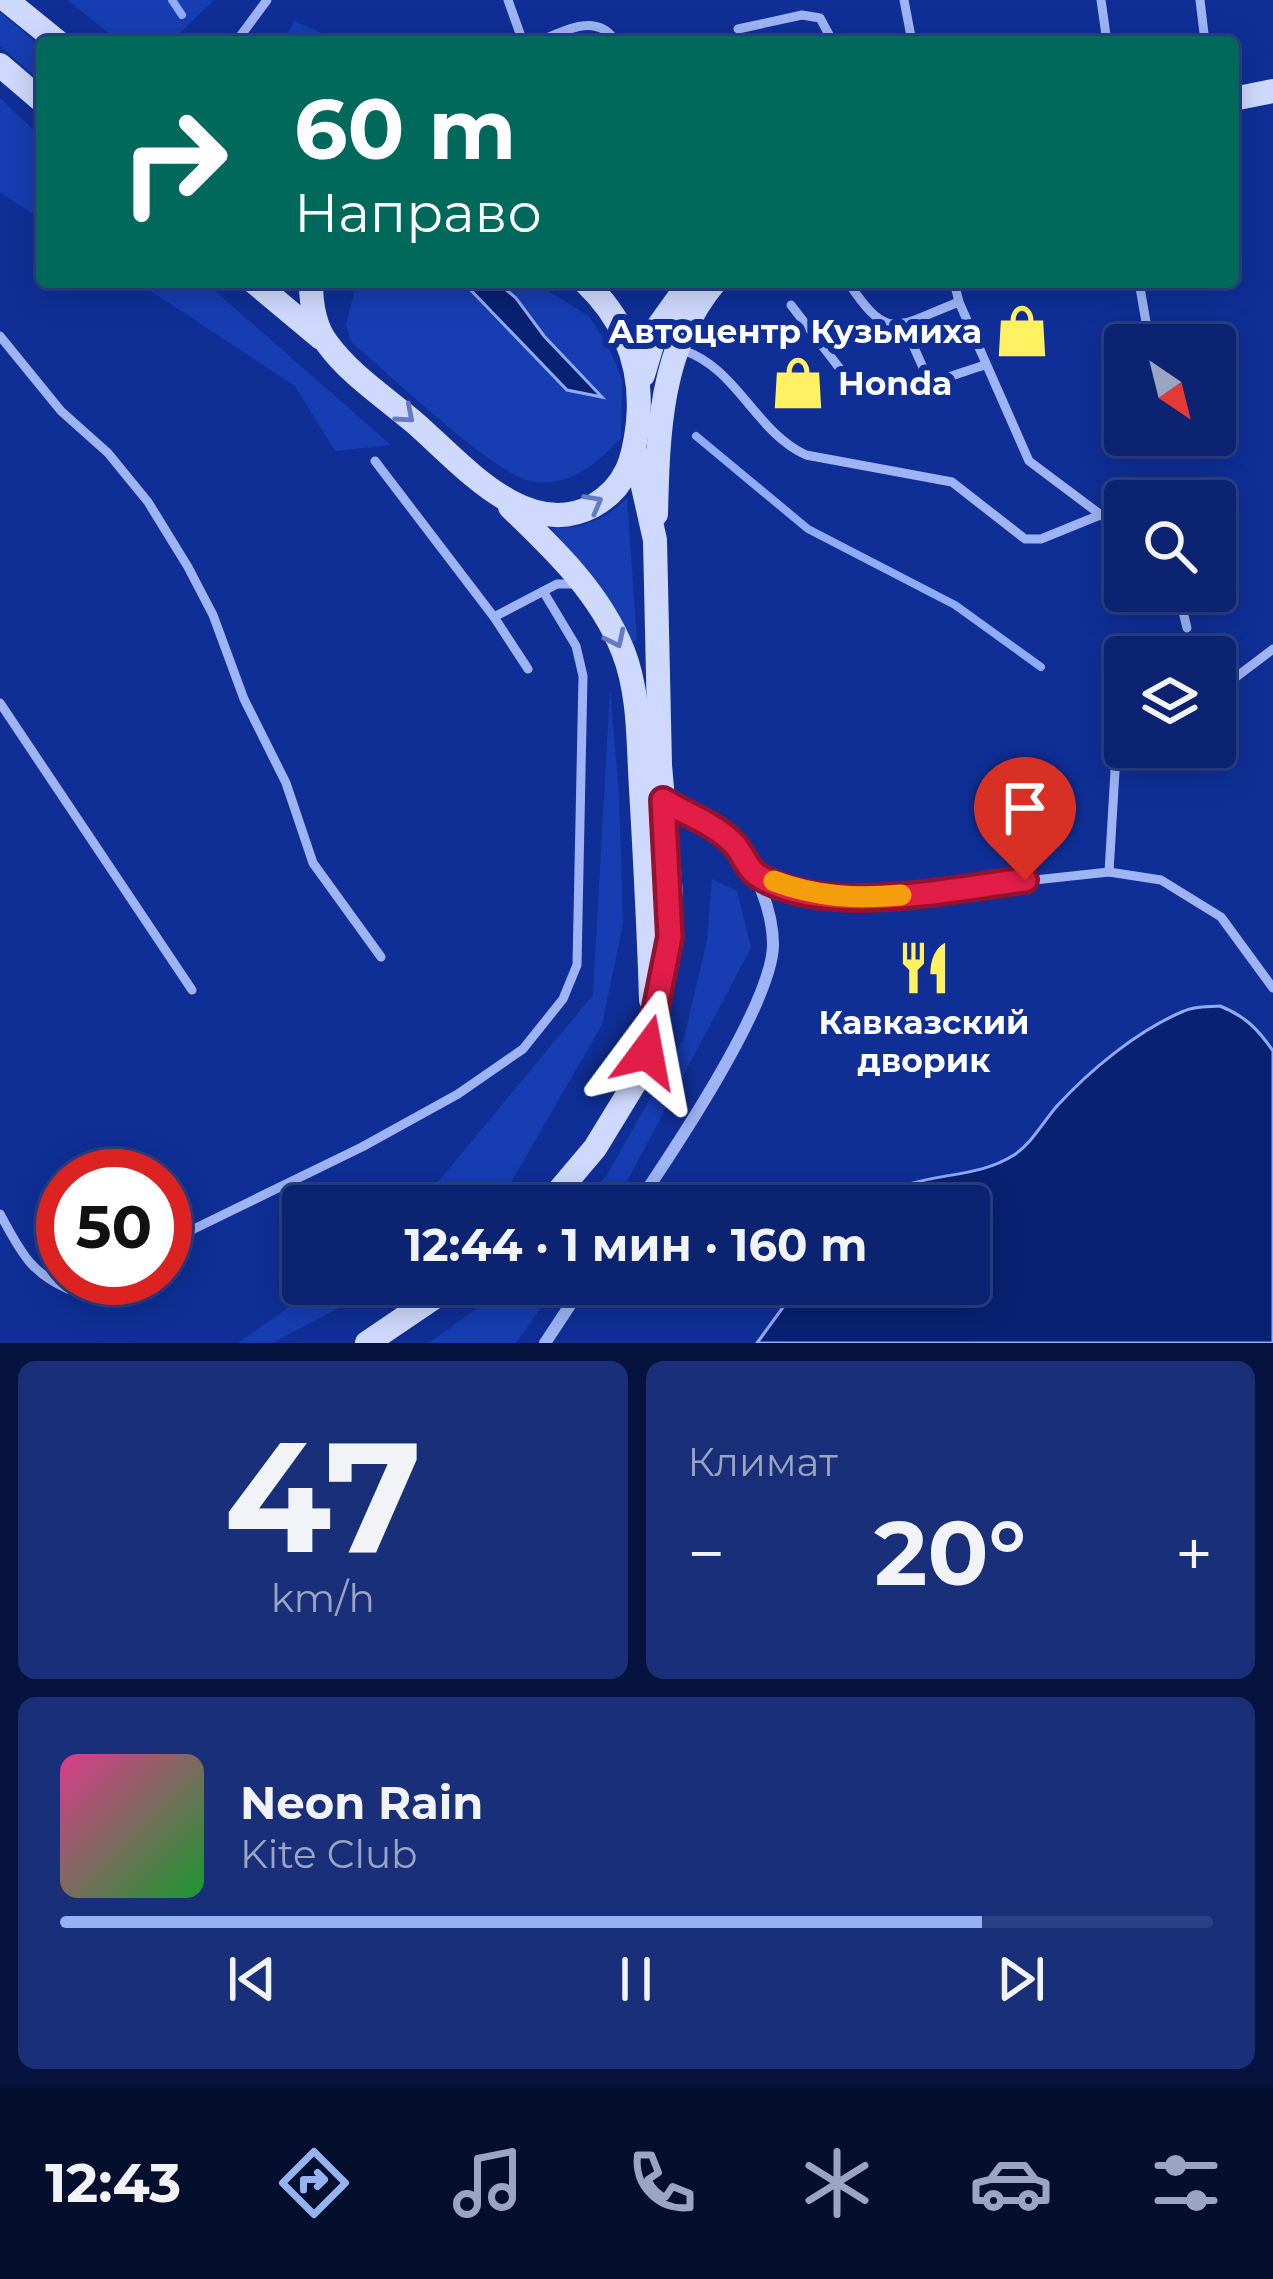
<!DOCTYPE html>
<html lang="ru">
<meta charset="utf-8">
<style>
body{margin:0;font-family:Montserrat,sans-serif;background:#192f79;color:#f1f3f6;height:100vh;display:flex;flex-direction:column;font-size:45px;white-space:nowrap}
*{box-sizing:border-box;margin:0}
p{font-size:39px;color:#9aa4c3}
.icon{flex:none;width:66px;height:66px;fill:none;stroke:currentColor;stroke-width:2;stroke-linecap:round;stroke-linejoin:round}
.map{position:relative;height:1343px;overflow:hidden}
.details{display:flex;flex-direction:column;gap:18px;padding:18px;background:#06133e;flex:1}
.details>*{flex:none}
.hud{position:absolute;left:36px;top:36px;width:1203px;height:252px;border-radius:12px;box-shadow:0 6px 30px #0003,0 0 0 3px #2b4084;background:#00695c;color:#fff;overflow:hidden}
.needle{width:78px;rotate:145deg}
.fabs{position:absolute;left:1104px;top:324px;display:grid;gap:24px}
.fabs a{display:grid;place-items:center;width:132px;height:132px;border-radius:12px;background:#0b2371;box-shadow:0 6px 30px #0003,0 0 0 3px #2b4084;font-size:60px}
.speed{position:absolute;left:36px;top:1149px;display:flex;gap:24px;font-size:60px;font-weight:700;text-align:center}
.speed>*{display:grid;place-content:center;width:156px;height:156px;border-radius:50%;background:#0b2371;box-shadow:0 6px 30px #0003,0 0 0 3px #2b4084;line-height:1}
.speed .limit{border:18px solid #d22;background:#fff;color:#111}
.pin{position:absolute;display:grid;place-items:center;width:102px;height:102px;color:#fff;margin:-123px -51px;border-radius:50% 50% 50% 0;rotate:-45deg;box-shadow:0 0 12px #0007}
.pin .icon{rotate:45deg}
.me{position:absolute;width:132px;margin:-66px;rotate:13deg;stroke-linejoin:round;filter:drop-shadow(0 0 9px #0008)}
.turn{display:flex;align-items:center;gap:42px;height:252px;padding:0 60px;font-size:54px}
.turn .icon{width:156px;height:156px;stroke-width:2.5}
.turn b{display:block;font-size:84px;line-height:102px}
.big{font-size:90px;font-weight:700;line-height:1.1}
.details .widget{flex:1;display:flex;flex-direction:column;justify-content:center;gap:18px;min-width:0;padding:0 42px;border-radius:18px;background:#192f79}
.details .dial{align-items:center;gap:0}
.dial b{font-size:156px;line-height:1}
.song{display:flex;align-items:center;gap:36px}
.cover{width:144px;height:144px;border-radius:18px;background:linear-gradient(135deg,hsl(330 70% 55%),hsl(130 70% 35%))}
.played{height:12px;border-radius:6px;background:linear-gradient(90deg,#95b2f1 80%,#2b4084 80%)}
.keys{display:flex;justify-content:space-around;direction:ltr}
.heat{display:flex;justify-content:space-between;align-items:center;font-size:66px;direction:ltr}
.details .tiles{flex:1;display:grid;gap:18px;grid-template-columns:1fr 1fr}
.widget:last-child{grid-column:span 2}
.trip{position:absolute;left:282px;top:1185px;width:708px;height:120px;border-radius:12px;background:#0b2371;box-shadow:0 6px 30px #0003,0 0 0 3px #2b4084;font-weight:700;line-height:120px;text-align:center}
.tab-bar{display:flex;height:192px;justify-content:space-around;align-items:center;background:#040e2d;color:#9aa4c3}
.tab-bar .icon{width:84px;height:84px}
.tab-bar .selected{color:#95b2f1}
.tab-bar b{font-size:54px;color:#f1f3f6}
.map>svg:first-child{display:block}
</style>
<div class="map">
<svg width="1273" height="1343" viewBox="0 0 1273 1343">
<rect width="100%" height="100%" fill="#0f2f97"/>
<g fill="#163db1">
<path d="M68,0h146l-43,42h-52z"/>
<path d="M0,12l42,36v34l-42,-36z"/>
<path d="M294,21l49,21h-60z"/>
<path d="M0,98l42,40v82l-42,-28z"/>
<path d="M137,282h68l186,163 -56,6 -40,-65z"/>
<path d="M357,282h176l56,34 19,30 14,33 -1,59c-24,25 -48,48 -87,44 -38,-5 -148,-111 -183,-140l-5,-18z"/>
<path d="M627,498l10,142 -6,3 -35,-60 -45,-55c29,2 56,-9 76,-30z"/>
<path d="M610,689l9,107 4,128 -21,101 -95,164 -22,17h-67l175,-211z"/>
<path d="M712,879l25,12 14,57 -136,256 -34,2 26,-31 77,-137 23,-98z"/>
<path d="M321,1284h62l-110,59h-35z"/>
<path d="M510,1284h48l-42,59h-87z"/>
</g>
<g fill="#092172" stroke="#90abf8" stroke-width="3">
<path d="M463,282h34l19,16 28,38 58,61 -35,-7z"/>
<path d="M1220,1006c25,10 38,23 53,45v292h-516l43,-59h169v-78h-103c51,-39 102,-22 148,-51 18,-12 29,-33 43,-49 33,-36 81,-76 127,-95 10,-5 25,-4 36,-5z"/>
</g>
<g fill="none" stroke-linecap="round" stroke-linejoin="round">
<g stroke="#90abf8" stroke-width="8">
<path d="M172,0l10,15"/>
<path d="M696,436l112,93 147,76 86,62"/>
</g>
<g stroke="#9eb4f4" stroke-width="9">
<path d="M508,0l15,42"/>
<path d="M904,0l8,42"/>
<path d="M1101,0l6,42"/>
<path d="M1200,0l5,42"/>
<path d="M738,29l64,-14 18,3 13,24"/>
<path d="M236,42l31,-42"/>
<path d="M538,42c26,-12 60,-30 78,0"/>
<path d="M848,282c41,62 48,44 111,20"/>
<path d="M954,282l5,20 70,159 96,72"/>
<path d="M1139,282l11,63"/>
<path d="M791,305l66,86c29,12 97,-17 128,-26"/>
<path d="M903,323l26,58"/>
<path d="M0,336l61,75 47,42 40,49 40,65 25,48 31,84 42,84 27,80 68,94"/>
<path d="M682,350c55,17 73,82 124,105l146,27 73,57h16l59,-24"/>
<path d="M375,461l119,156 34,52"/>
<path d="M1111,583l14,-3"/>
<path d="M1178,591l9,37"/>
<path d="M494,617l63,-33h19"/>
<path d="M1215,693l58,-44"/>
<path d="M0,703l192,287"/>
<path d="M1109,872l7,-118 9,-12"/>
<path d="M755,874l50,19 51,6 253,-27 52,8 60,37 52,71"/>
<path d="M0,1214c20,36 29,58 68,75l35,-11"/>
<path d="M165,1243l197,-96 96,-53 65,-45 40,-50 14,-34 6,-289 -7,-30 -33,-55"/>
</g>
<g stroke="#9eb4f4" stroke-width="12">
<path d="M636,1206c36,-53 136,-202 137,-261 0,-33 -17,-78 -40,-102 -19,-20 -46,-29 -70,-43"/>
<path d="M545,1343l39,-59"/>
</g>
<g stroke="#ced9fd" stroke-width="24">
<path d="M6,0l52,42"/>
<path d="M0,65l42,36"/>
<path d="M1233,99l40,-8"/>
<path d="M254,282l67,56"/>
<path d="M311,282c0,20 3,44 16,61 22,31 59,55 88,80 46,40 111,119 178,83 34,-19 41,-48 45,-84 5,-55 -12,-101 -53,-140"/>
<path d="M643,375l14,-47 33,-46"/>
<path d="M510,507c44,42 90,86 113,144 17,43 15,92 18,137 4,71 8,141 10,212"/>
<path d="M656,514c2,-81 4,-167 59,-232"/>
<path d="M546,1206l49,-58 44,-72 29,-115 3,-67 -11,-129 -5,-225 -20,-89"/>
<path d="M367,1343l87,-59"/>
</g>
</g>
<defs><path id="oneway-chevron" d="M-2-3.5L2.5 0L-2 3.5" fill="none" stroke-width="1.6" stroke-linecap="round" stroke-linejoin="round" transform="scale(3)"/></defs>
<g stroke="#657bc5">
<use href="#oneway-chevron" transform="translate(406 415) rotate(41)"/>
<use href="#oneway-chevron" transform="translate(594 503) rotate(-29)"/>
<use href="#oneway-chevron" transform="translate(616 639) rotate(64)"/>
</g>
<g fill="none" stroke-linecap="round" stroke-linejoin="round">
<defs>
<path id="route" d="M647,1052l23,-115 -7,-137c24,15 53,24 72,45 8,9 12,23 22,30 66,43 194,14 268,5"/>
</defs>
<use href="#route" stroke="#92132f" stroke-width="30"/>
<use href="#route" stroke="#e11d48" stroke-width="21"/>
<path stroke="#f59e0b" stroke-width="21" d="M774,881c43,16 82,18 127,14"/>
</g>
<defs>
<symbol id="shop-bare" viewBox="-9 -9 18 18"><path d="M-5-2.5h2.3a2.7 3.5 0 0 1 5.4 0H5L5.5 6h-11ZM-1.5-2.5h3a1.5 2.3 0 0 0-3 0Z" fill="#fff162" stroke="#0f2f97" stroke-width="2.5" paint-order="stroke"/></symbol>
<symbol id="restaurant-bare" viewBox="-9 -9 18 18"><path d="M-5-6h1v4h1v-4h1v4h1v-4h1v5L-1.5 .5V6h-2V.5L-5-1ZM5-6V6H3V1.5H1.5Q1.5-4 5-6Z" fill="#fff162" stroke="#0f2f97" stroke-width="2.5" paint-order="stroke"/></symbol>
</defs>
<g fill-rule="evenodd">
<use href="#shop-bare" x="984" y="293" width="76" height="76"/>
<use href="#shop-bare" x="760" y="345" width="76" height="76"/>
<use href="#restaurant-bare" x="886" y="930" width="76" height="76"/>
</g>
<g text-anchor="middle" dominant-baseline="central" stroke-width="12" stroke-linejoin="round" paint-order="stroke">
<g font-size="33" font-weight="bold" fill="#fff" stroke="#0f2f97" text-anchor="end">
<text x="982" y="331">Автоцентр Кузьмиха</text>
<text x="838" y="383" text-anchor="start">Honda</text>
<text x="924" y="1022" text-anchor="middle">Кавказский<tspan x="924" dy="38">дворик</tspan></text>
</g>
</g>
</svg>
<div class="fabs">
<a><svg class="needle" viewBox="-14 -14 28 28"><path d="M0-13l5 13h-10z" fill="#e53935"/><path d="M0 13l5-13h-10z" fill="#9aa4c3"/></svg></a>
<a><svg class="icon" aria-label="search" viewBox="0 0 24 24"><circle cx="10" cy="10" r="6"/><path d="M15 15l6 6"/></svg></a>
<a><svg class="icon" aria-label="layers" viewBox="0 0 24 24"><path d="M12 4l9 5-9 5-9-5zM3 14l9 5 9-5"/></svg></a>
</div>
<div class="speed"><div class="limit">50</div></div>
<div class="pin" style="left:1025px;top:880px;background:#d93025"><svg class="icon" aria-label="arrive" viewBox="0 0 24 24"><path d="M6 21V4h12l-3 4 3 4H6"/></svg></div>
<svg class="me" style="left:647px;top:1052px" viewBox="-20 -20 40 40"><path d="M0-17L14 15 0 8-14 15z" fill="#e11d48" stroke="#fff" stroke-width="4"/></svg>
<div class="trip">12:44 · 1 мин · 160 m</div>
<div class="hud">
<div class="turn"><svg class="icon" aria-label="right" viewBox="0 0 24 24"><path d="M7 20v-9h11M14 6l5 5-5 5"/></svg><div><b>60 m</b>Направо</div></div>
</div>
</div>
<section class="details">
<div class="tiles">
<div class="widget dial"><b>47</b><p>km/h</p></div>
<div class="widget"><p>Климат</p>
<div class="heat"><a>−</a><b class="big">20°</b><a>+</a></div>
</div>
<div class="widget">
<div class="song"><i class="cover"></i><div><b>Neon Rain</b><p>Kite Club</p></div></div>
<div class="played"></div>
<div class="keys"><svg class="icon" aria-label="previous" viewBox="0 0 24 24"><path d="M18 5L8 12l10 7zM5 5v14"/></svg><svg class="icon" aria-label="pause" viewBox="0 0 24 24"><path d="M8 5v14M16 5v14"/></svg><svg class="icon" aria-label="next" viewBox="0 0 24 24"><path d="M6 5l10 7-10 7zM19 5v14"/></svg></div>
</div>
</div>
</section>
<nav class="tab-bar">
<b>12:43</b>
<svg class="icon selected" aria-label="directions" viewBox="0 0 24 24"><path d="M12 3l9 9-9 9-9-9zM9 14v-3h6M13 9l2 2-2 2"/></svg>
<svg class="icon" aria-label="music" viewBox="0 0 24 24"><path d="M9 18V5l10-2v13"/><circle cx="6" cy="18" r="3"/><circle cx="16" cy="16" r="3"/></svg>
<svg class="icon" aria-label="phone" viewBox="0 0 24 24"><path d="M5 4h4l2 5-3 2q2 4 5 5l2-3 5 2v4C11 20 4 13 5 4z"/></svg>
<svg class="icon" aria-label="climate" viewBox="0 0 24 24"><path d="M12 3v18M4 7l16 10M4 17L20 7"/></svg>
<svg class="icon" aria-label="car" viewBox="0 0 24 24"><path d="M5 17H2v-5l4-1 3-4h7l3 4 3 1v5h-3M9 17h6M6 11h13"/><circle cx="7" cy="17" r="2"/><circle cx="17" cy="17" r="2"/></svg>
<svg class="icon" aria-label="filters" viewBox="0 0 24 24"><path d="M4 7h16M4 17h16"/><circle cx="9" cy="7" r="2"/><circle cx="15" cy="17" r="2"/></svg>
</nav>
